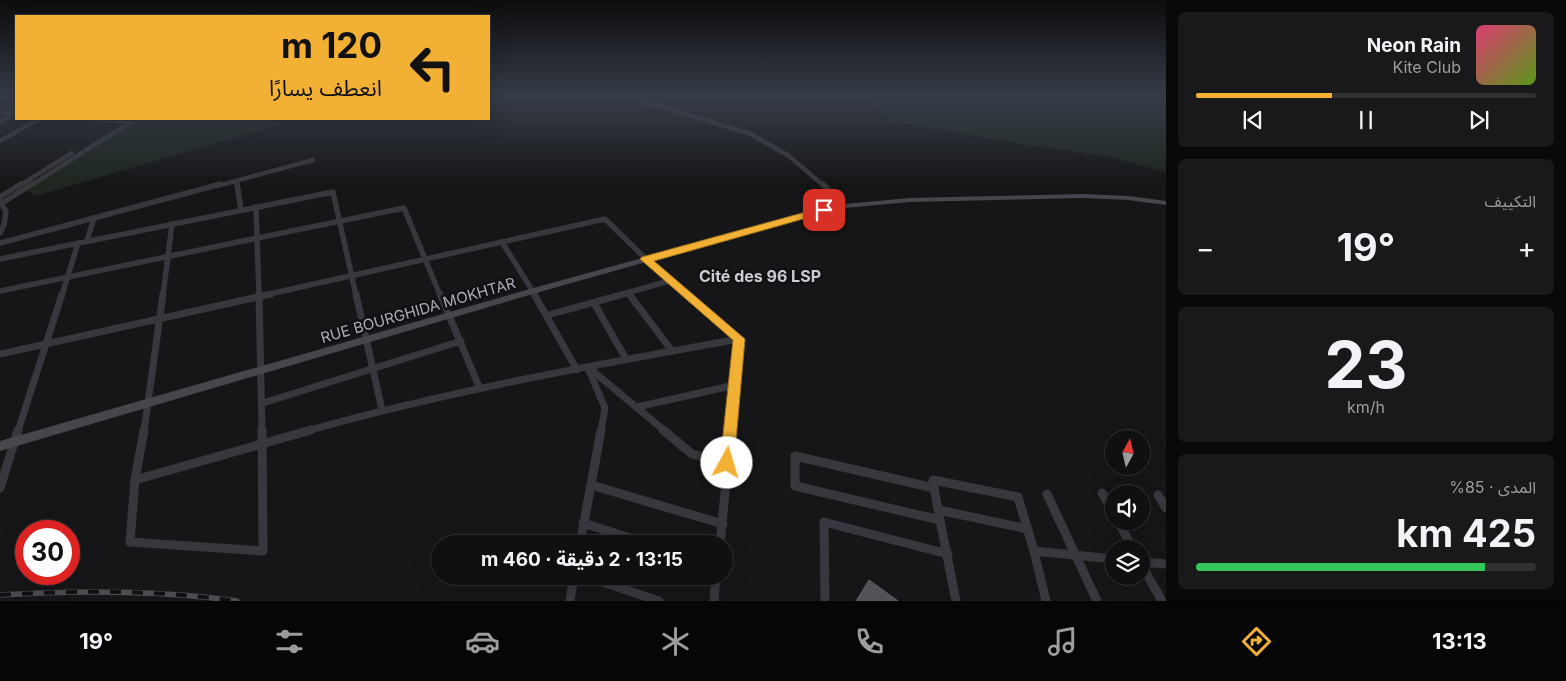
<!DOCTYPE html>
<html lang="ar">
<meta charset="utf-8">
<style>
body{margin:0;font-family:Inter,"Noto Sans Arabic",sans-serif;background:#19191b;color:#f1f3f6;direction:rtl;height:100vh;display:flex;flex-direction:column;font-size:19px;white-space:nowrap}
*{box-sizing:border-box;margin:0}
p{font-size:16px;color:#9c9d9f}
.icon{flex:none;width:28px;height:28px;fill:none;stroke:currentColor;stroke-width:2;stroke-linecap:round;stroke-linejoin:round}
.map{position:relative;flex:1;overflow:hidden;direction:ltr}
.drawer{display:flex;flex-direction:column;gap:12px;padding:12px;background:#09090a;width:400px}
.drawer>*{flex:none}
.guide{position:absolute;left:15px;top:15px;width:475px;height:105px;border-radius:0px;box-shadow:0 5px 20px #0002,0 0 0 1px #303032;direction:rtl;background:#f2b134;color:#111;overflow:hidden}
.needle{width:32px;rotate:8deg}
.buttons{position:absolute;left:1105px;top:430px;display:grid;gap:10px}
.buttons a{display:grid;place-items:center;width:45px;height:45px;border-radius:50%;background:#101012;box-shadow:0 5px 20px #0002,0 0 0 1px #303032;font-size:25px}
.speed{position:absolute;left:15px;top:520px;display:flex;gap:10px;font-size:25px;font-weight:700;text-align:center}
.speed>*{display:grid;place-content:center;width:65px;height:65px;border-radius:50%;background:#101012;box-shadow:0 5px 20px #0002,0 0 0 1px #303032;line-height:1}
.speed .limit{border:8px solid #d22;background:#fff;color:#111}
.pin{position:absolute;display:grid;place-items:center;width:42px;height:42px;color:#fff;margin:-21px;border-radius:10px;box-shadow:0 2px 8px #0006}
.me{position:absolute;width:55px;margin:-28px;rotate:6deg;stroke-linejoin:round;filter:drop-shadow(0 0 4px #0008)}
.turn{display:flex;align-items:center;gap:18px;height:105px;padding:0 25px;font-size:22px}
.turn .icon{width:65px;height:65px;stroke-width:2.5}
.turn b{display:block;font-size:35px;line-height:42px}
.big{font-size:38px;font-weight:700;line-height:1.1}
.drawer .card{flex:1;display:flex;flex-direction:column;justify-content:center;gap:8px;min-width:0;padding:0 18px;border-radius:8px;background:#19191b}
.drawer .dial{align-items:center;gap:0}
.dial b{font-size:65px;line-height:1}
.song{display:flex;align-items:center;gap:15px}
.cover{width:60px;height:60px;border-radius:8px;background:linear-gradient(135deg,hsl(340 70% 55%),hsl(90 70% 35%))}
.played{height:5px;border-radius:2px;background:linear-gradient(90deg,#f2b134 40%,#303032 40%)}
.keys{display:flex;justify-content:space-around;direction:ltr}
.heat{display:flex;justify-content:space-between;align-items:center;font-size:28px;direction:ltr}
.charge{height:8px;border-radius:4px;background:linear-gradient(90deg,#34c759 85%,#303032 0)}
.trip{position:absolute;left:431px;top:535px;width:302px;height:50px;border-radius:25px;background:#101012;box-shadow:0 5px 20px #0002,0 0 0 1px #303032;font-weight:700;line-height:50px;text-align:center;direction:rtl}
.tabs{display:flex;height:80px;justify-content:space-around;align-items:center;background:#060607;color:#9c9d9f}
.tabs .icon{width:35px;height:35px}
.tabs .on{color:#f2b134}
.tabs b{font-size:22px;color:#f1f3f6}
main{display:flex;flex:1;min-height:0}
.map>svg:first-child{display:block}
</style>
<main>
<section class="drawer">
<div class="card">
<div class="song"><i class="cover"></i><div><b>Neon Rain</b><p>Kite Club</p></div></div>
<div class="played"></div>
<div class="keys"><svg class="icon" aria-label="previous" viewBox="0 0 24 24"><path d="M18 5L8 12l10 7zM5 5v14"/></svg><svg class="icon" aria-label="pause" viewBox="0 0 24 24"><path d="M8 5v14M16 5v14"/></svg><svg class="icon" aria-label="next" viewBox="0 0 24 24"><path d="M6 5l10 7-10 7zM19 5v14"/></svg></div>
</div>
<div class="card"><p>التكييف</p>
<div class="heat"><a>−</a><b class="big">19°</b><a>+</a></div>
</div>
<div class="card dial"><b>23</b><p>km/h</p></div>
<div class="card"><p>المدى · 85%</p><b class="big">425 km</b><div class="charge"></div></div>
</section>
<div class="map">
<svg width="1166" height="601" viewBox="0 0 1166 601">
<rect width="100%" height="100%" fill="#161618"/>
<g fill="#1e261f">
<path d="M869,97h297v75l-56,-15 -83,-12 -139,-24z"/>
<path d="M139,119h142l1,1 -1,4 -245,72 -11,-7z"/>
</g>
<path fill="#525359" stroke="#5f6168" d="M869,580l29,21h-42z"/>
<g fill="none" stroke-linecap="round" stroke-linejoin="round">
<g stroke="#37383d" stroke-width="4.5">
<path d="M630,97l121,37 38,22 35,30"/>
<path d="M0,113l14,1"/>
<path d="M90,119l35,2"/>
<path d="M0,122l16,-9"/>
<path d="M0,141l39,-22"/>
<path d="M236,181l1,5"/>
<path d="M19,186l53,-33"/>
<path d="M30,186l105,-67"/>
<path d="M217,186l96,-26"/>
</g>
<g stroke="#37383d" stroke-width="5.5">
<path d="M237,184l4,26"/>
<path d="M823,184l21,22"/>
<path d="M0,197l21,-13"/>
<path d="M0,202l6,9 -2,14 -4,8"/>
<path d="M2,203l30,-19"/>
<path d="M256,207l3,88"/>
<path d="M87,241l7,-23"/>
<path d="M502,242l33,53"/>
<path d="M0,243l221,-59"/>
<path d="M0,259l333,-67 23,103"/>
<path d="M0,291l404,-83 36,87"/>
<path d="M629,293l1,2"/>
<path d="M62,295l16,-52"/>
<path d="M163,295l9,-71"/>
<path d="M265,295l340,-76 41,40 42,36"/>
<path d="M620,295l52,-15"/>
</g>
<g stroke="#37383d" stroke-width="7">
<path d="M259,294l3,137"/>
<path d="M356,294l26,116"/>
<path d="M440,294l40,95"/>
<path d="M534,294l43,76"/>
<path d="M629,294l43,57"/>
<path d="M686,294l53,45 -9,92"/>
<path d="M594,303l32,56"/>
<path d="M548,315l76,-21"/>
<path d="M0,354l271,-60"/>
<path d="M588,367l77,64"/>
<path d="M588,368l17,40 -4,23"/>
<path d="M263,403l198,-62"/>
<path d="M637,407l98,-22"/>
<path d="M18,431l44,-137"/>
<path d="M144,431l19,-137"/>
<path d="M307,431c142,-40 287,-66 432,-92"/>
</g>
<g stroke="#37383d" stroke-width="9">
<path d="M144,430l-9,50 -5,62 133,9 -1,-121"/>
<path d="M663,430l29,24 35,9"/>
<path d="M795,456l139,32 6,32 -145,-34z"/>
<path d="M135,480l176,-50"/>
<path d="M591,485l10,-55"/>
<path d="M0,488l18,-58"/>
<path d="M934,488l-1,-8 85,17 16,54"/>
<path d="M1102,493l12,21"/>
<path d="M1047,494l50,107"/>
<path d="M1158,495l8,13"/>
<path d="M939,510l89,19"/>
<path d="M940,520l16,81"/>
<path d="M1118,521l15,28"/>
<path d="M583,523l66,21"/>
<path d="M580,544l11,-59 132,39"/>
<path d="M720,544l11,-114"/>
<path d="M1141,562l25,2"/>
<path d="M1141,564l21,37"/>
<path d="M585,576l74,25"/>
<path d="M570,601l4,-25"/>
<path d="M714,601l2,-25"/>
<path d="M825,601l-1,-79 124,32"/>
<path d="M1046,601l-12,-50 80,8"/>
</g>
<path fill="#45474d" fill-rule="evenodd" d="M1082,194l46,2 38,5v4l-38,-5 -46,-2 -172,4 -76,7 -298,84 -536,158v-10l530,-152 304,-84 76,-7z"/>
<defs>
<path id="rail" d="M0,595c80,-5 158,-5 237,6"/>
</defs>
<use href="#rail" stroke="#4a4c52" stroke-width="5.5"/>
<use href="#rail" stroke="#111113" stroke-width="4" stroke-dasharray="11" stroke-linecap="butt"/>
</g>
<linearGradient id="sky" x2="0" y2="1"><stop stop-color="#0c0c0d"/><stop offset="0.53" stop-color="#363c48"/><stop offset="1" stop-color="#363c48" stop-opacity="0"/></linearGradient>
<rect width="1166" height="182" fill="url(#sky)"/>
<path fill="#f2b134" stroke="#9d7322" d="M824,207l5,3 -1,2 -174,49 91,78 -11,124 -2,5 -5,1 -5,-1 -2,-5 13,-123 -93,-81 2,-2z"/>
<g text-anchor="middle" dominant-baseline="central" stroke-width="5" stroke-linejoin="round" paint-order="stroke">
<g font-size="15" fill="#a8adb8" stroke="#111113">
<text transform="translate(418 310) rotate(-16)">RUE BOURGHIDA MOKHTAR</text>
</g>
<g font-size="16" font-weight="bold" fill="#c9ccd4" stroke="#111113">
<text x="760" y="276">Cité des 96 LSP</text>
</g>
</g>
</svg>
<div class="buttons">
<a><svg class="needle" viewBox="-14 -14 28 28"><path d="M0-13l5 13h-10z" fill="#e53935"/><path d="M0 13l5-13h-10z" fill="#9c9d9f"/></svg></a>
<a><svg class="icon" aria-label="sound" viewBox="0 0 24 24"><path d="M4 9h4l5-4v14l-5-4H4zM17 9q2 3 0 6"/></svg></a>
<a><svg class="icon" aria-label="layers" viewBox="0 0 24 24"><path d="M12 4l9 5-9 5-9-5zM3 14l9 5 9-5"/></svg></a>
</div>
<div class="speed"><div class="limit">30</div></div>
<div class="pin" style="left:824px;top:210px;background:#d93025"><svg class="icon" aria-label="arrive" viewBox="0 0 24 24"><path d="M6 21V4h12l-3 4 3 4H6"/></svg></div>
<svg class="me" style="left:727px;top:463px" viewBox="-20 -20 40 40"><circle r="19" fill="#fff"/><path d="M0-13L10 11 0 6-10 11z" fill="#f2b134"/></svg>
<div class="trip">13:15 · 2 دقيقة · 460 m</div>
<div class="guide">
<div class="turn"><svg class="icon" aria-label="left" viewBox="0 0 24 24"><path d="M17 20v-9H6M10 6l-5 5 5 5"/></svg><div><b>120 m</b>انعطف يسارًا</div></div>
</div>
</div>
</main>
<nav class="tabs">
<b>13:13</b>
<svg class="icon on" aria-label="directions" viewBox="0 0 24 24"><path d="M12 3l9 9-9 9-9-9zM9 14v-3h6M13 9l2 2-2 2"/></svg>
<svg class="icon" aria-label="music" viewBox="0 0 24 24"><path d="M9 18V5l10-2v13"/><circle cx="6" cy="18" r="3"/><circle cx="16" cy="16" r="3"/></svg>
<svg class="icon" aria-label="phone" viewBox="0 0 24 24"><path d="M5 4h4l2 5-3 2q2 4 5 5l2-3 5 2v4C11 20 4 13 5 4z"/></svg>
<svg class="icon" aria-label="climate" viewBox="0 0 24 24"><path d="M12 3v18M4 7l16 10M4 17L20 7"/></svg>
<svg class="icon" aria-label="car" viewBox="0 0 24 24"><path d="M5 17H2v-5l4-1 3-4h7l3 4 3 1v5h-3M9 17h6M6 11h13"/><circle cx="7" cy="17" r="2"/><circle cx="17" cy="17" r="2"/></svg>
<svg class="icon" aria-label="filters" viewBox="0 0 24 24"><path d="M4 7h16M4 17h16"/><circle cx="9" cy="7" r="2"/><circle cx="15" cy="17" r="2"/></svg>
<b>19°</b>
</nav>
